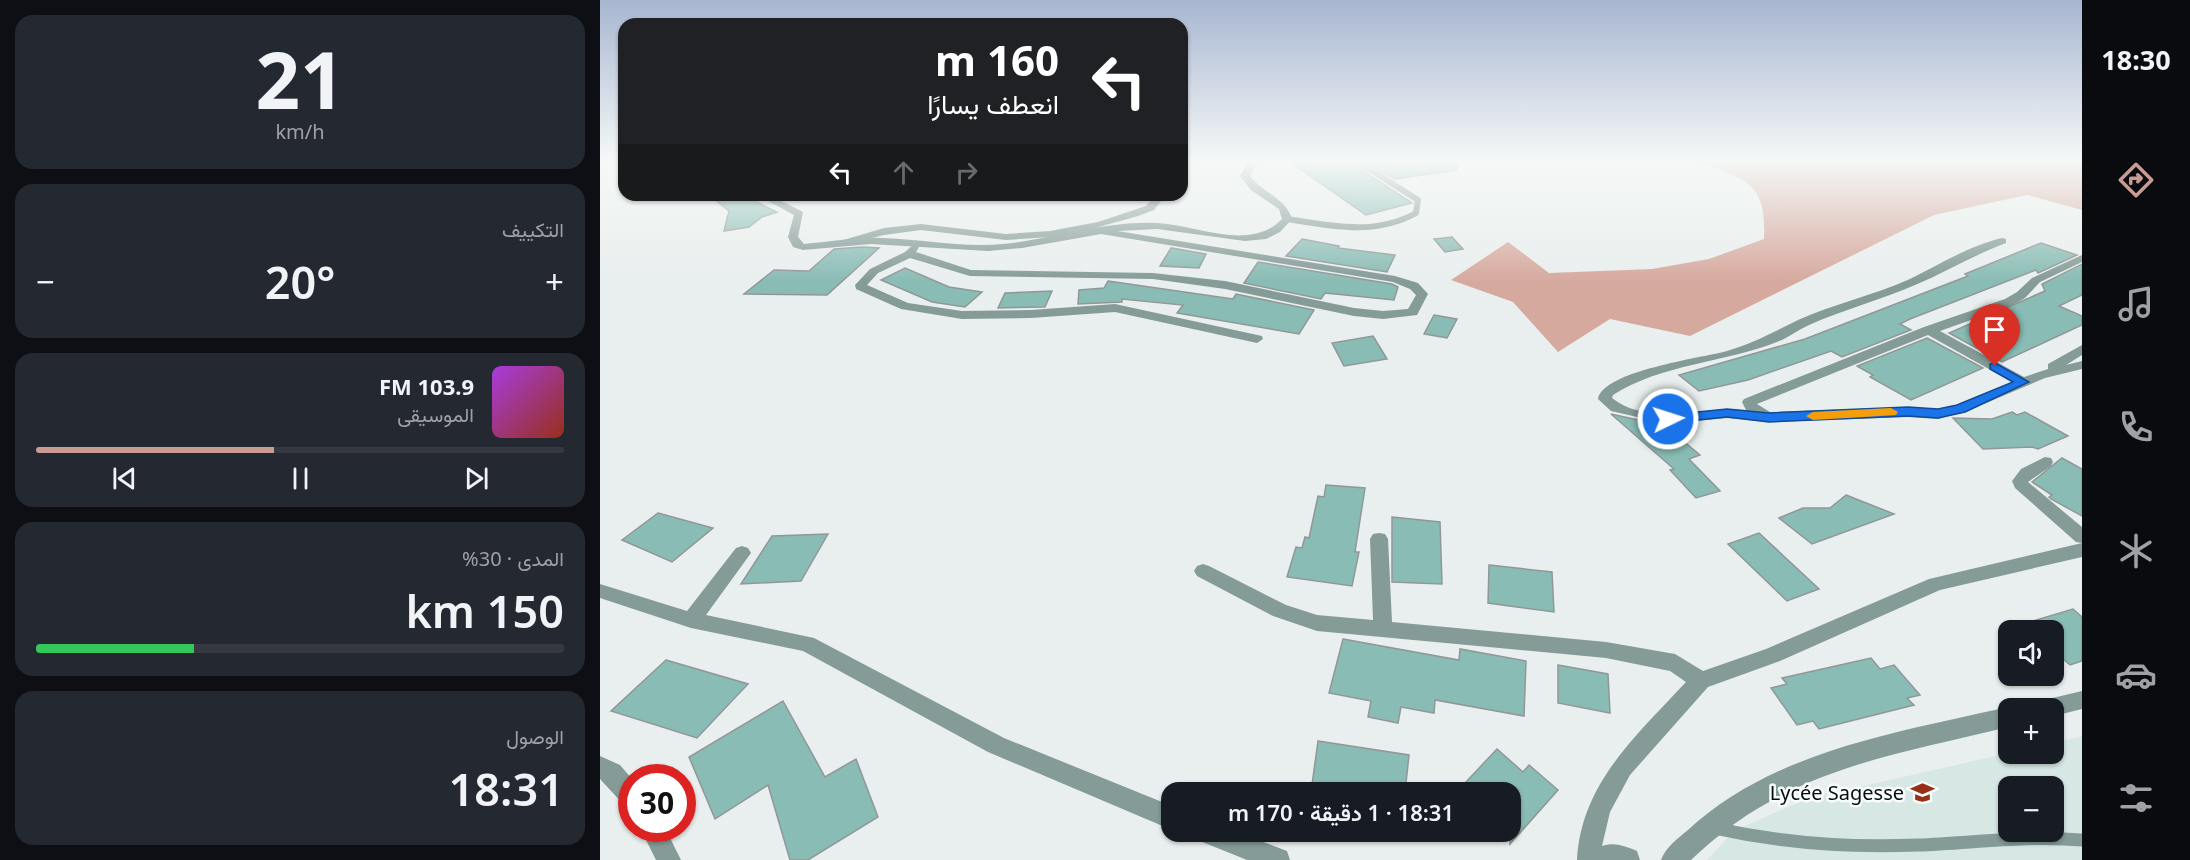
<!DOCTYPE html>
<html lang="ar">
<meta charset="utf-8">
<style>
body{margin:0;font-family:"Noto Sans",Vazirmatn,sans-serif;background:#242831;color:#f1f3f6;direction:rtl;height:100vh;display:flex;flex-direction:column;font-size:22px;white-space:nowrap}
*{box-sizing:border-box;margin:0}
p{font-size:20px;color:#9ea1a6}
.icon{flex:none;width:33px;height:33px;fill:none;stroke:currentColor;stroke-width:2;stroke-linecap:round;stroke-linejoin:round}
.map{position:relative;flex:1;overflow:hidden;direction:ltr}
.sheet{display:flex;flex-direction:column;gap:15px;padding:15px;background:#0d0f14;width:600px}
.sheet>*{flex:none}
.banner{position:absolute;left:18px;top:18px;width:570px;height:183px;border-radius:18px;box-shadow:0 2px 4px #0004;direction:rtl;background:#202124;color:#fff;overflow:hidden}
.tools{position:absolute;left:1398px;top:620px;display:grid;gap:12px}
.tools a{display:grid;place-items:center;width:66px;height:66px;border-radius:12px;background:#171b24;box-shadow:0 2px 4px #0004;font-size:30px}
.speed{position:absolute;left:18px;top:764px;display:flex;gap:12px;font-size:30px;font-weight:700;text-align:center}
.speed>*{display:grid;place-content:center;width:78px;height:78px;border-radius:50%;background:#171b24;box-shadow:0 2px 4px #0004;line-height:1}
.speed .limit{border:9px solid #d22;background:#fff;color:#111}
.pin{position:absolute;display:grid;place-items:center;width:51px;height:51px;color:#fff;margin:-62px -26px;border-radius:50% 50% 50% 0;rotate:-45deg;box-shadow:0 0 6px #0007}
.pin .icon{rotate:45deg}
.me{position:absolute;width:66px;margin:-33px;rotate:86deg;stroke-linejoin:round;filter:drop-shadow(0 0 4px #0008)}
.turn{display:flex;align-items:center;gap:21px;height:126px;padding:0 30px;font-size:27px}
.turn .icon{width:78px;height:78px;stroke-width:2.5}
.turn b{display:block;font-size:42px;line-height:51px}
.lanes{display:flex;align-items:center;height:57px;padding:0 30px;background:#0003;justify-content:center;gap:30px;direction:ltr}
.lanes .off{opacity:.35}
.big{font-size:45px;font-weight:600;line-height:1.1}
.sheet .widget{flex:1;display:flex;flex-direction:column;justify-content:center;gap:9px;min-width:0;padding:0 21px;border-radius:18px;background:#242831}
.sheet .dial{align-items:center;gap:0}
.dial b{font-size:78px;line-height:1}
.song{display:flex;align-items:center;gap:18px}
.cover{width:72px;height:72px;border-radius:9px;background:linear-gradient(135deg,hsl(280 70% 55%),hsl(10 70% 35%))}
.played{height:6px;border-radius:3px;background:linear-gradient(90deg,#c99b92 45%,#363941 45%)}
.keys{display:flex;justify-content:space-around;direction:ltr}
.heat{display:flex;justify-content:space-between;align-items:center;font-size:33px;direction:ltr}
.charge{height:9px;border-radius:4px;background:linear-gradient(90deg,#34c759 30%,#363941 0)}
.trip{position:absolute;left:561px;top:782px;width:360px;height:60px;border-radius:18px;background:#171b24;box-shadow:0 2px 4px #0004;font-weight:600;line-height:60px;text-align:center;direction:rtl}
main{display:flex;flex:1;min-height:0}
.menu{display:flex;flex-direction:column;width:108px;justify-content:space-around;align-items:center;background:#090b0e;color:#9ea1a6}
.menu .icon{width:42px;height:42px}
.menu .on{color:#c99b92}
.menu b{font-size:27px;color:#f1f3f6}
.map>svg:first-child{display:block}
</style>
<main>
<nav class="menu">
<b>18:30</b>
<svg class="icon on" aria-label="directions" viewBox="0 0 24 24"><path d="M12 3l9 9-9 9-9-9zM9 14v-3h6M13 9l2 2-2 2"/></svg>
<svg class="icon" aria-label="music" viewBox="0 0 24 24"><path d="M9 18V5l10-2v13"/><circle cx="6" cy="18" r="3"/><circle cx="16" cy="16" r="3"/></svg>
<svg class="icon" aria-label="phone" viewBox="0 0 24 24"><path d="M5 4h4l2 5-3 2q2 4 5 5l2-3 5 2v4C11 20 4 13 5 4z"/></svg>
<svg class="icon" aria-label="climate" viewBox="0 0 24 24"><path d="M12 3v18M4 7l16 10M4 17L20 7"/></svg>
<svg class="icon" aria-label="car" viewBox="0 0 24 24"><path d="M5 17H2v-5l4-1 3-4h7l3 4 3 1v5h-3M9 17h6M6 11h13"/><circle cx="7" cy="17" r="2"/><circle cx="17" cy="17" r="2"/></svg>
<svg class="icon" aria-label="filters" viewBox="0 0 24 24"><path d="M4 7h16M4 17h16"/><circle cx="9" cy="7" r="2"/><circle cx="15" cy="17" r="2"/></svg>
</nav>
<div class="map">
<svg width="1482" height="860" viewBox="0 0 1482 860">
<rect width="100%" height="100%" fill="#e9efee"/>
<path fill="#d7e7e4" fill-rule="evenodd" d="M1482,736v124h-375l27,-29 72,-32 203,-46h45v-10zM1408,786h46v45h-46z"/>
<path fill="#d6a99e" d="M1097,162h385v48l-55,-15 -93,20 -244,121 -80,-17 -52,33 -45,-50 -62,-22 57,-38 41,31 103,-4 57,-10 55,-20c3,-58 -19,-60 -67,-77z"/>
<g fill="#89bcb4" stroke="#919796" stroke-width="1.5">
<path d="M690,162h166l1,8 -62,9 -31,-17 -3,4 2,5 49,32 -46,12z"/>
<path d="M125,195h17l35,17 -15,5 -13,10 -25,4 5,-20 -15,-12z"/>
<path d="M852,237l11,12 -18,3 -11,-13z"/>
<path d="M702,239l37,7 -1,2 57,7 -8,17 -101,-16z"/>
<path d="M1441,243l36,12 -39,18 -2,-3 -126,49 -10,5 11,6 -69,27 -11,-6 -83,29 -49,11 -20,-16 126,-36 163,-63 -3,-2z"/>
<path d="M262,247l17,1 -52,47 -83,-1 30,-24 35,1 25,-22z"/>
<path d="M571,248h1l34,6 -7,14 -39,-2z"/>
<path d="M658,262l134,22 6,3 -4,13 -69,-7 -4,6 -77,-16z"/>
<path d="M1482,264v31l-23,11 23,10v9l-80,37 -53,-29 96,-42 -3,-7z"/>
<path d="M305,268l44,19 33,5 -17,15 -33,-5 -51,-22z"/>
<path d="M508,281l125,18 3,-5 78,16 -15,24 -122,-21 6,-8 -61,-6v3l-44,2 1,-14 25,-2z"/>
<path d="M452,291l-7,16 -47,1 7,-15z"/>
<path d="M834,315l23,4 -10,19 -23,-4z"/>
<path d="M773,336l14,23 -43,7 -12,-23z"/>
<path d="M1327,338l56,30 -72,32 -41,-23 3,-2 -16,-9z"/>
<path d="M1412,412l5,3 8,-3 43,24 -30,13 -6,-2 -49,2 -30,-31 39,1z"/>
<path d="M1011,414l54,12 35,29 -11,4 31,32 -24,7 -26,-28 4,-1z"/>
<path d="M1462,458l20,11v47l-31,-17 -2,-2 3,-2 -20,-13z"/>
<path d="M726,485l39,3 -10,64h4l-7,34 -65,-9 9,-30 6,1 3,-11 4,1 9,-42 6,1z"/>
<path d="M1246,495l48,19 -82,30 -33,-26 24,-10h27z"/>
<path d="M58,513l55,15 -41,34 -50,-22z"/>
<path d="M792,517l48,5 2,62 -50,-2z"/>
<path d="M1159,533l60,56 -32,12 -59,-57z"/>
<path d="M228,534l-27,47 -60,3 31,-48z"/>
<path d="M889,565l63,7 2,40 -66,-9z"/>
<path d="M1473,609l9,8v44l-12,4 -16,-14v-21h-37l-1,-4z"/>
<path d="M743,639l116,21 1,-11 66,12 -2,55 -89,-16 -1,13 -33,-6 -3,16 -30,-6 3,-16 -42,-8z"/>
<path d="M1271,658l9,11 14,-4 26,30 -13,3 7,7 -95,24 -6,-8 -16,4 -26,-37 16,-4 -5,-6z"/>
<path d="M66,660l82,24 -51,54 -86,-27z"/>
<path d="M958,665l50,9 2,39 -52,-10z"/>
<path d="M183,701l42,76 31,-18 22,58 -70,43h-18l-22,-75 -53,34 -26,-62z"/>
<path d="M718,741l91,14 -4,37h-94z"/>
<path d="M897,749l26,23 6,-7 29,25 -48,54v-52h-34l-10,-10z"/>
</g>
<g fill="none" stroke-linecap="round" stroke-linejoin="round">
<path stroke="#859b97" stroke-width="6" d="M687,219c44,7 88,17 129,-6l2,-13 -52,-33"/>
<path stroke="#859b97" stroke-width="13" d="M1114,828c67,15 135,20 204,17 55,-2 109,-10 164,-5"/>
<g fill="#859b97" fill-rule="evenodd">
<path d="M545,195h11l6,5 -8,10 -16,6 -54,15 -34,6 -44,3 -85,-10 -37,5 -49,12 -5,-3 54,-16 37,-4 85,10 44,-3 48,-9 48,-16 5,-6z"/>
<path d="M499,228l296,48 23,7 10,11 -11,21 -34,4 -29,-3 -129,-27 -72,-10 -183,-3 -60,-18 -32,15 -11,12 41,18 54,8 69,-1 84,-6 147,32 1,3 -6,4 -142,-31 -84,6 -69,1 -61,-10 -45,-20 -1,-4 15,-16 35,-17 9,-8 5,3 -3,5 55,18 182,3 72,8 129,27 29,3 25,-2 8,-14 -6,-6 -17,-7 -298,-49 -1,-2z"/>
<path d="M1402,238l4,1v4c-32,12 -60,29 -91,42 -35,15 -72,25 -106,40 -11,5 -21,13 -32,17 -53,21 -116,22 -164,53l-1,3c37,29 92,8 134,12l-4,-8 2,-3 180,-72 81,-28 12,-7 15,-14 50,-23v7l-42,20 -15,16 -12,7 -73,26 84,46 24,-8v-5l34,-19v10l-16,10 16,-4v8l-37,9 -80,34 -27,7 -30,-2 -139,5 -42,-4 -59,6 -57,-13 -13,-12c5,-28 103,-41 129,-48 25,-7 47,-19 71,-31 36,-16 76,-25 112,-41 30,-15 59,-33 92,-41zM1328,335l84,47 -56,23 -18,4 -30,-2 -138,5 -13,-8z"/>
<path d="M1445,457l6,1 2,4 -2,4 -23,16 54,45v30l-142,33 -160,71 -72,26 -78,88 -20,37 -8,34c13,-4 22,0 35,5l3,9h-63c4,-77 60,-125 109,-178l-16,-11 -64,-13 -289,-27 -44,-15 -76,-40 -3,-5 3,-5 6,-2 6,2 77,39 31,10 56,5 -3,-81 3,-5 6,-1 6,1 3,5 4,83 214,20 69,12 28,17 63,-22 163,-70 153,-36 -6,-1 -61,-54 -3,-7 9,-12z"/>
<path d="M142,546l6,2 3,5 -45,62 108,23 190,100 168,68v24l-184,-78 -185,-101 -112,-23 -91,-30v-14l87,27 49,-63z"/>
<path d="M1482,691v18l-28,7v-8h-18l4,-7z"/>
<path d="M1408,707l2,1 -2,19c-121,30 -222,42 -317,133h-30c5,-13 16,-21 27,-30 85,-79 211,-98 320,-123z"/>
<path d="M591,831h43l53,20 3,9h-43l-52,-21z"/>
</g>
<g fill="#859b97" fill-rule="evenodd">
<path d="M648,162h9l-7,14c13,17 36,22 42,43l-12,13 -14,7 -21,2 -88,-12 -39,2 -96,17 -34,3 -117,-7 -68,6 -10,-3 -5,-10 6,-22 -37,-20h13l33,17 -5,25 6,7c25,-2 51,-7 77,-6 41,1 81,10 122,6 51,-5 101,-23 153,-21 40,1 93,30 126,-4l-3,-10 -28,-19 -11,-14z"/>
<path d="M0,756l20,9 12,14v29l-8,-3 -24,-26z"/>
<path d="M40,828h25l16,32h-25z"/>
</g>
</g>
<linearGradient id="sky" x2="0" y2="1"><stop stop-color="#a7b6d0"/><stop offset="0.57" stop-color="#f5f8f7"/><stop offset="1" stop-color="#f5f8f7" stop-opacity="0"/></linearGradient>
<rect width="1482" height="282" fill="url(#sky)"/>
<path fill="#1a73e8" stroke="#114b97" stroke-width="1.5" d="M1395,363l34,19 -64,30 -27,6 -30,-2 -139,6 -42,-5 -59,6 -7,-4 7,-4 59,-6 42,4 139,-6 30,2 19,-4 56,-23 -23,-13v-5z"/>
<path fill="#f59e0b" d="M1291,408l7,4 -2,3 -83,5 -7,-4 7,-4z"/>
<defs>
<symbol id="school-bare" viewBox="-9 -9 18 18"><path d="M0-5L7-2L0 1L-7-2ZM-4 1L0 2.5L4 1V4Q0 6-4 4Z" fill="#982f17" stroke="#f6fcfb" stroke-width="2.5" paint-order="stroke"/></symbol>
</defs>
<g fill-rule="evenodd">
<use href="#school-bare" x="1306" y="776" width="33" height="33"/>
</g>
<g text-anchor="middle" dominant-baseline="central" stroke-width="5" stroke-linejoin="round" paint-order="stroke">
<g font-size="20" fill="#0a0c0c" stroke="#f6fcfb" text-anchor="end">
<text x="1304" y="792">Lycée Sagesse</text>
</g>
</g>
</svg>
<div class="tools">
<a><svg class="icon" aria-label="sound" viewBox="0 0 24 24"><path d="M4 9h4l5-4v14l-5-4H4zM17 9q2 3 0 6"/></svg></a>
<a>+</a>
<a>−</a>
</div>
<div class="speed"><div class="limit">30</div></div>
<div class="pin" style="left:1395px;top:366px;background:#d93025"><svg class="icon" aria-label="arrive" viewBox="0 0 24 24"><path d="M6 21V4h12l-3 4 3 4H6"/></svg></div>
<svg class="me" style="left:1068px;top:419px" viewBox="-20 -20 40 40"><circle r="17" fill="#1a73e8" stroke="#fff" stroke-width="3"/><path d="M0-11L8 9 0 5-8 9z" fill="#fff"/></svg>
<div class="trip">18:31 · 1 دقيقة · 170 m</div>
<div class="banner">
<div class="turn"><svg class="icon" aria-label="left" viewBox="0 0 24 24"><path d="M17 20v-9H6M10 6l-5 5 5 5"/></svg><div><b>160 m</b>انعطف يسارًا</div></div>
<div class="lanes"><svg class="icon" aria-label="left" viewBox="0 0 24 24"><path d="M17 20v-9H6M10 6l-5 5 5 5"/></svg><svg class="icon off" aria-label="ahead" viewBox="0 0 24 24"><path d="M12 20V5M6 11l6-6 6 6"/></svg><svg class="icon off" aria-label="right" viewBox="0 0 24 24"><path d="M7 20v-9h11M14 6l5 5-5 5"/></svg></div>
</div>
</div>
<section class="sheet">
<div class="widget dial"><b>21</b><p>km/h</p></div>
<div class="widget"><p>التكييف</p>
<div class="heat"><a>−</a><b class="big">20°</b><a>+</a></div>
</div>
<div class="widget">
<div class="song"><i class="cover"></i><div><b>103.9 FM</b><p>الموسيقى</p></div></div>
<div class="played"></div>
<div class="keys"><svg class="icon" aria-label="previous" viewBox="0 0 24 24"><path d="M18 5L8 12l10 7zM5 5v14"/></svg><svg class="icon" aria-label="pause" viewBox="0 0 24 24"><path d="M8 5v14M16 5v14"/></svg><svg class="icon" aria-label="next" viewBox="0 0 24 24"><path d="M6 5l10 7-10 7zM19 5v14"/></svg></div>
</div>
<div class="widget"><p>المدى · 30%</p><b class="big">150 km</b><div class="charge"></div></div>
<div class="widget"><p>الوصول</p><b class="big">18:31</b></div>
</section>
</main>
